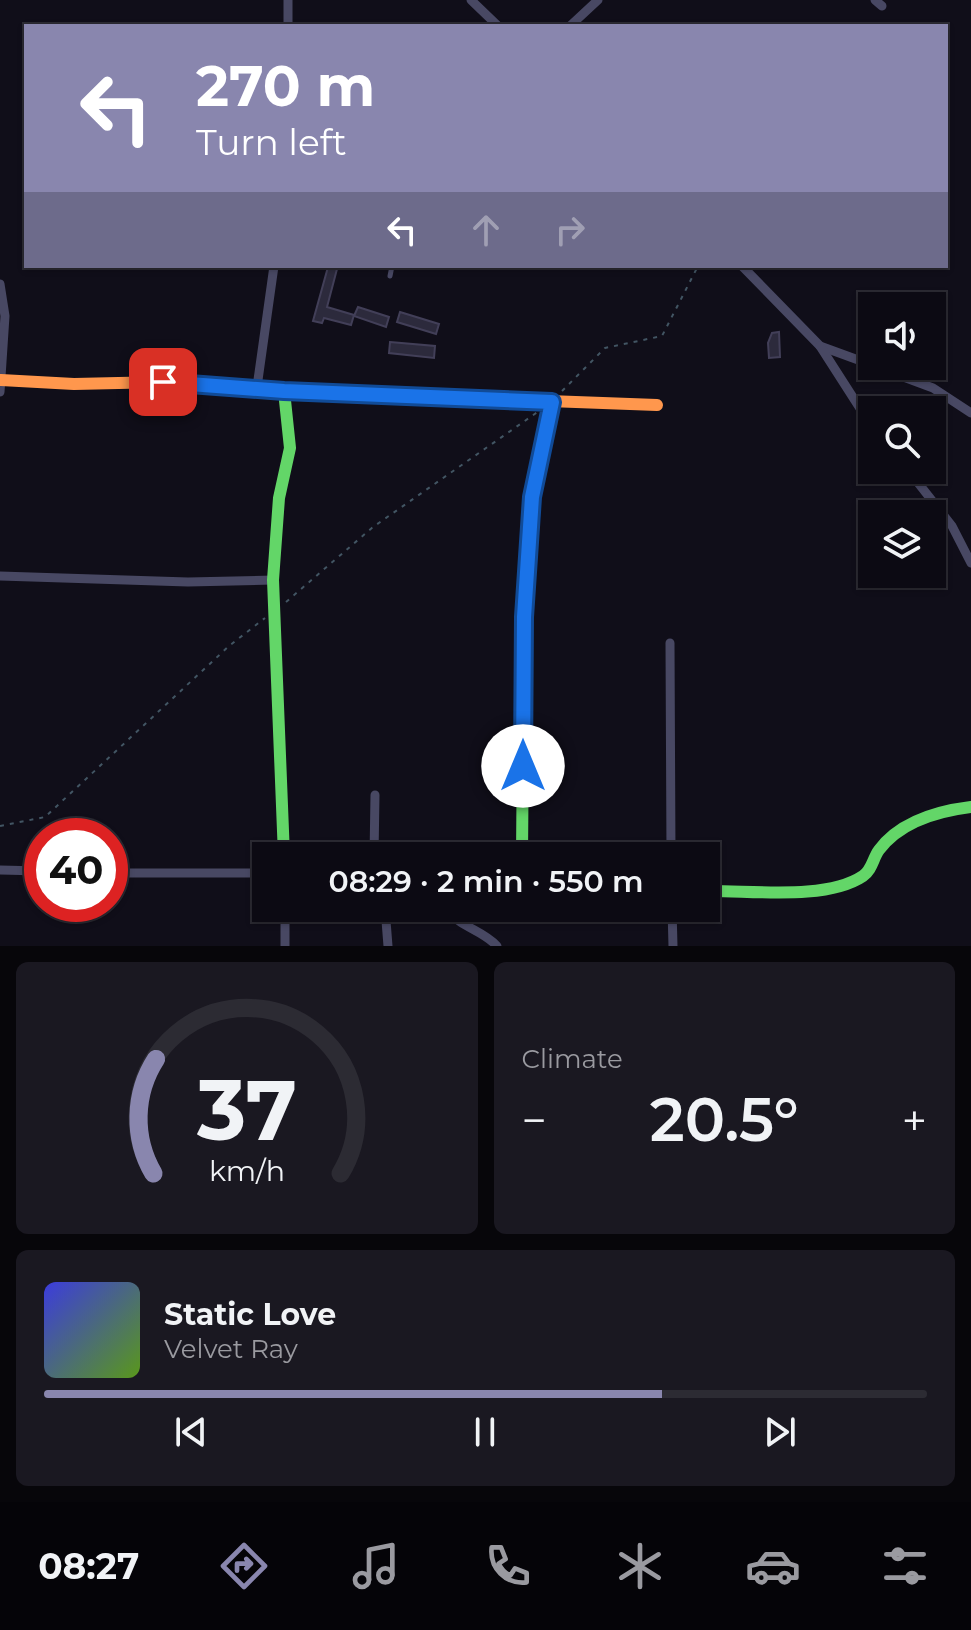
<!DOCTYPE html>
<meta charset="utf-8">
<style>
body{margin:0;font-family:Montserrat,sans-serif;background:#1a1821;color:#f1f3f6;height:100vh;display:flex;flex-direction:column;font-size:30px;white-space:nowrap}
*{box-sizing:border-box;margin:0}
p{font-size:26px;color:#9a9aa0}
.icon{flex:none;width:44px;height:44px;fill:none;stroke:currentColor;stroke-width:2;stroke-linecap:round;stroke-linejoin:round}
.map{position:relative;height:946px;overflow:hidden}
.drawer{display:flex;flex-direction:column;gap:16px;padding:16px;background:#07060a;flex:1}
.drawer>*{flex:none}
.banner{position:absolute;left:24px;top:24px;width:924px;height:244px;border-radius:0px;box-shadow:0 2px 6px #0004,0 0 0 2px #2c2b33;background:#8986ae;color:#fff;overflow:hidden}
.controls{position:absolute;left:858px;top:292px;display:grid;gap:16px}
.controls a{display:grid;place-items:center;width:88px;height:88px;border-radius:0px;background:#0c0a13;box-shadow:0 2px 6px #0004,0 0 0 2px #2c2b33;font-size:40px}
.speed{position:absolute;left:24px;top:818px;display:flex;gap:16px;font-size:40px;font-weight:700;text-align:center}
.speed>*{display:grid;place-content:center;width:104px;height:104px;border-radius:50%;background:#0c0a13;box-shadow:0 2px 6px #0004,0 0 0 2px #2c2b33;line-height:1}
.speed .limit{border:12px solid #d22;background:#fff;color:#111}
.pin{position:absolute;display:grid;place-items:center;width:68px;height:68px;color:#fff;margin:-34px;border-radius:16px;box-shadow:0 4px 12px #0006}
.me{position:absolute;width:88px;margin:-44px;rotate:0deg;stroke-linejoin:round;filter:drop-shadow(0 0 6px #0008)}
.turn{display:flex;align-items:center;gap:28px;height:168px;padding:0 40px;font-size:36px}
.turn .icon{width:104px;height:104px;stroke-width:2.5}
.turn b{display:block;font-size:56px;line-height:68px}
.lanes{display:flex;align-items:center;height:76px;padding:0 40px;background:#0003;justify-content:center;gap:40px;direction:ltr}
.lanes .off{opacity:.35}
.big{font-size:60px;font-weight:600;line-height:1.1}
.drawer .widget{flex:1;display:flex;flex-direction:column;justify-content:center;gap:12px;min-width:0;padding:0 28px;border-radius:12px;background:#1a1821}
.drawer .dial{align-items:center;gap:0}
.dial svg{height:208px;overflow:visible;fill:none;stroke:#2c2b33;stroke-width:7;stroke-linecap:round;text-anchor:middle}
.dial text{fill:#f1f3f6;stroke:none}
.song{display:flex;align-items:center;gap:24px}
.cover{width:96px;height:96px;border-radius:12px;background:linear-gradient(135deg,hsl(240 70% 55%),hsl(90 70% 35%))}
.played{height:8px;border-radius:4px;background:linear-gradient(90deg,#8986ae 70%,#2c2b33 70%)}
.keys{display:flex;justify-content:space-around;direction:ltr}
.heat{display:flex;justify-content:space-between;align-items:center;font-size:44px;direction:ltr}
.drawer .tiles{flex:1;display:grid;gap:16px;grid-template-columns:1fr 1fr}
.widget:last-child{grid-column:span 2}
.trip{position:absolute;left:252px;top:842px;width:468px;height:80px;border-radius:0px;background:#0c0a13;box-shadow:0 2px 6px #0004,0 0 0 2px #2c2b33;font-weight:600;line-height:80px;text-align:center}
.menu{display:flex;height:128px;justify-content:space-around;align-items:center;background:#050408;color:#9a9aa0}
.menu .icon{width:56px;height:56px}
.menu .on{color:#8986ae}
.menu b{font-size:36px;color:#f1f3f6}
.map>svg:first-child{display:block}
</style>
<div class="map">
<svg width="971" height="946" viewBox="0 0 971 946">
<rect width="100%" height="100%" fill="#100e19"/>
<g fill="#2c2a3c" stroke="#423f58" stroke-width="2">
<path d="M328,267l9,2 -10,38 27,8 -3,10 -27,-7 -2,5 -9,-2z"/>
<path d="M358,307l31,10 -3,10 -32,-11z"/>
<path d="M400,312l39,12 -3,10 -39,-12z"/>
<path d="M779,332l1,25 -11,1 -1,-15 4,-10z"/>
<path d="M390,342l45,4 -1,12 -45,-5z"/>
</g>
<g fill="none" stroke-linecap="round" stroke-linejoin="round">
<g stroke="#425563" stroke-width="2" stroke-dasharray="4 6" stroke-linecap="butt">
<path d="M562,391l43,-43 57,-12 36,-70"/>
<path d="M286,602l87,-75 166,-116"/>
<path d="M0,826l45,-9 184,-171 36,-28"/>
</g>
<path stroke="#484863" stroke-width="5" d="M390,276l2,-10"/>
<g stroke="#484863" stroke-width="9">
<path d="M471,0l27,26"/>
<path d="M875,0l7,6"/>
<path d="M288,26v-26"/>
<path d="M570,26l28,-26"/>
<path d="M742,266l78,80 52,19"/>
<path d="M0,284l5,32 -5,76"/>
<path d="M820,346l52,81"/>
<path d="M874,366l59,22 38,25"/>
<path d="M257,387l17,-121"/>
<path d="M908,470l44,56 19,37"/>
<path d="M0,576l188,6 85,-2"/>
<path d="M670,643l1,213"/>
<path d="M374,856l1,-61"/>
<path d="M0,870l42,1"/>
<path d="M110,873h156"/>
<path d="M285,908v38"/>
<path d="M385,908l3,38"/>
<path d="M446,908c14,20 35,21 51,38"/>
<path d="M672,908l1,38"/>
</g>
<g stroke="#63d668" stroke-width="12">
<path d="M284,391l6,57 -11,50 -6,82 11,276"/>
<path d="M522,856l2,-239 8,-120 20,-95"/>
<path d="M706,891c43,-1 120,10 157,-15 9,-6 10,-18 16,-26 21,-28 59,-39 92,-43"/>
</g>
<path stroke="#ff974d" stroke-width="12" d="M1,380l73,4 89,-2 121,9 373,14"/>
</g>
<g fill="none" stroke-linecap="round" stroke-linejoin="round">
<defs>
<path id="route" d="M163,382l121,9 268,11 -20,95 -8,120 -1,149"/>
</defs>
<use href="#route" stroke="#114b97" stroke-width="20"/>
<use href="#route" stroke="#1a73e8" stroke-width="14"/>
</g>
</svg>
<div class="controls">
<a><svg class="icon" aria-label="sound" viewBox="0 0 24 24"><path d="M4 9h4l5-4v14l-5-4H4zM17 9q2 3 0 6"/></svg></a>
<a><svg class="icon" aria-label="search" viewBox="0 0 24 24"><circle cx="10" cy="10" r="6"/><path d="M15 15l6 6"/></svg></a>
<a><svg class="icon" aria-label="layers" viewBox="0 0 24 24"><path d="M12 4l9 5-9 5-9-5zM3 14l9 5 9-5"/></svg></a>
</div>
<div class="speed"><div class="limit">40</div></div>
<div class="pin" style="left:163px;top:382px;background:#d93025"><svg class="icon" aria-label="arrive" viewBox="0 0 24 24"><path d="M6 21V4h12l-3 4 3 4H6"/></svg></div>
<svg class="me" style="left:523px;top:766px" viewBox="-20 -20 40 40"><circle r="19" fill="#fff"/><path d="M0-13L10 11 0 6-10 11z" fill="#1a73e8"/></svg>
<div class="trip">08:29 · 2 min · 550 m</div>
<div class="banner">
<div class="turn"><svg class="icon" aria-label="left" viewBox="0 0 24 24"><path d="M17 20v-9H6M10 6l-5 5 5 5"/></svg><div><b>270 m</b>Turn left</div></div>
<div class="lanes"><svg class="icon" aria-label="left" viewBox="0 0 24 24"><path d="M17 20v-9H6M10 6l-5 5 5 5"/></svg><svg class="icon off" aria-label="ahead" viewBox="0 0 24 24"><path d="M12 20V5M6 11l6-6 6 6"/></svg><svg class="icon off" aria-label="right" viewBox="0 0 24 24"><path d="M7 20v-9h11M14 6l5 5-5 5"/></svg></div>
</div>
</div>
<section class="drawer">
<div class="tiles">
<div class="widget dial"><svg viewBox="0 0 100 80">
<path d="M14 69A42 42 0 1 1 86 69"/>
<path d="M14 69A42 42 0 0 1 15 25" stroke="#8986ae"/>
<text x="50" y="56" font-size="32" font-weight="700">37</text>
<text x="50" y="72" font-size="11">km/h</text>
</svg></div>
<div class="widget"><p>Climate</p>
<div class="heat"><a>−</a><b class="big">20.5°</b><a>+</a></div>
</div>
<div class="widget">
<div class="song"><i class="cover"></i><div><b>Static Love</b><p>Velvet Ray</p></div></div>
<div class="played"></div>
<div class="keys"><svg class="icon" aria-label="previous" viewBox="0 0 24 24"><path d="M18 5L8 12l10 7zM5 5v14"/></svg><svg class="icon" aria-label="pause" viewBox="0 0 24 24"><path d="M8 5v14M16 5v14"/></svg><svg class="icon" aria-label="next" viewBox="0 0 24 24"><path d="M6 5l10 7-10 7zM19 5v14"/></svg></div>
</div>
</div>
</section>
<nav class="menu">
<b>08:27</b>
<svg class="icon on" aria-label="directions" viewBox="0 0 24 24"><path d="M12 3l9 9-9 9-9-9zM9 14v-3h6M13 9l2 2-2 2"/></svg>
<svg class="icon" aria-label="music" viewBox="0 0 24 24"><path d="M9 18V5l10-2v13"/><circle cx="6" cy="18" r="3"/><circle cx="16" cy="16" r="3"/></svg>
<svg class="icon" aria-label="phone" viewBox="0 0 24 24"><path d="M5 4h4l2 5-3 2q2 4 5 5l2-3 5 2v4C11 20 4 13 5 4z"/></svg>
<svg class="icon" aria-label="climate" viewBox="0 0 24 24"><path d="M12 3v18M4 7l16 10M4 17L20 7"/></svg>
<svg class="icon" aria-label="car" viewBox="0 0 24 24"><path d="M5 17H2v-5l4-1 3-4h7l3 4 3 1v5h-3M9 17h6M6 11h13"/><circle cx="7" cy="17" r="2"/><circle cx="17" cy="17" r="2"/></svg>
<svg class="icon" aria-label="filters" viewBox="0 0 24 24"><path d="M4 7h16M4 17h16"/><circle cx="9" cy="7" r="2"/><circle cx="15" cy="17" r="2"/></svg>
</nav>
